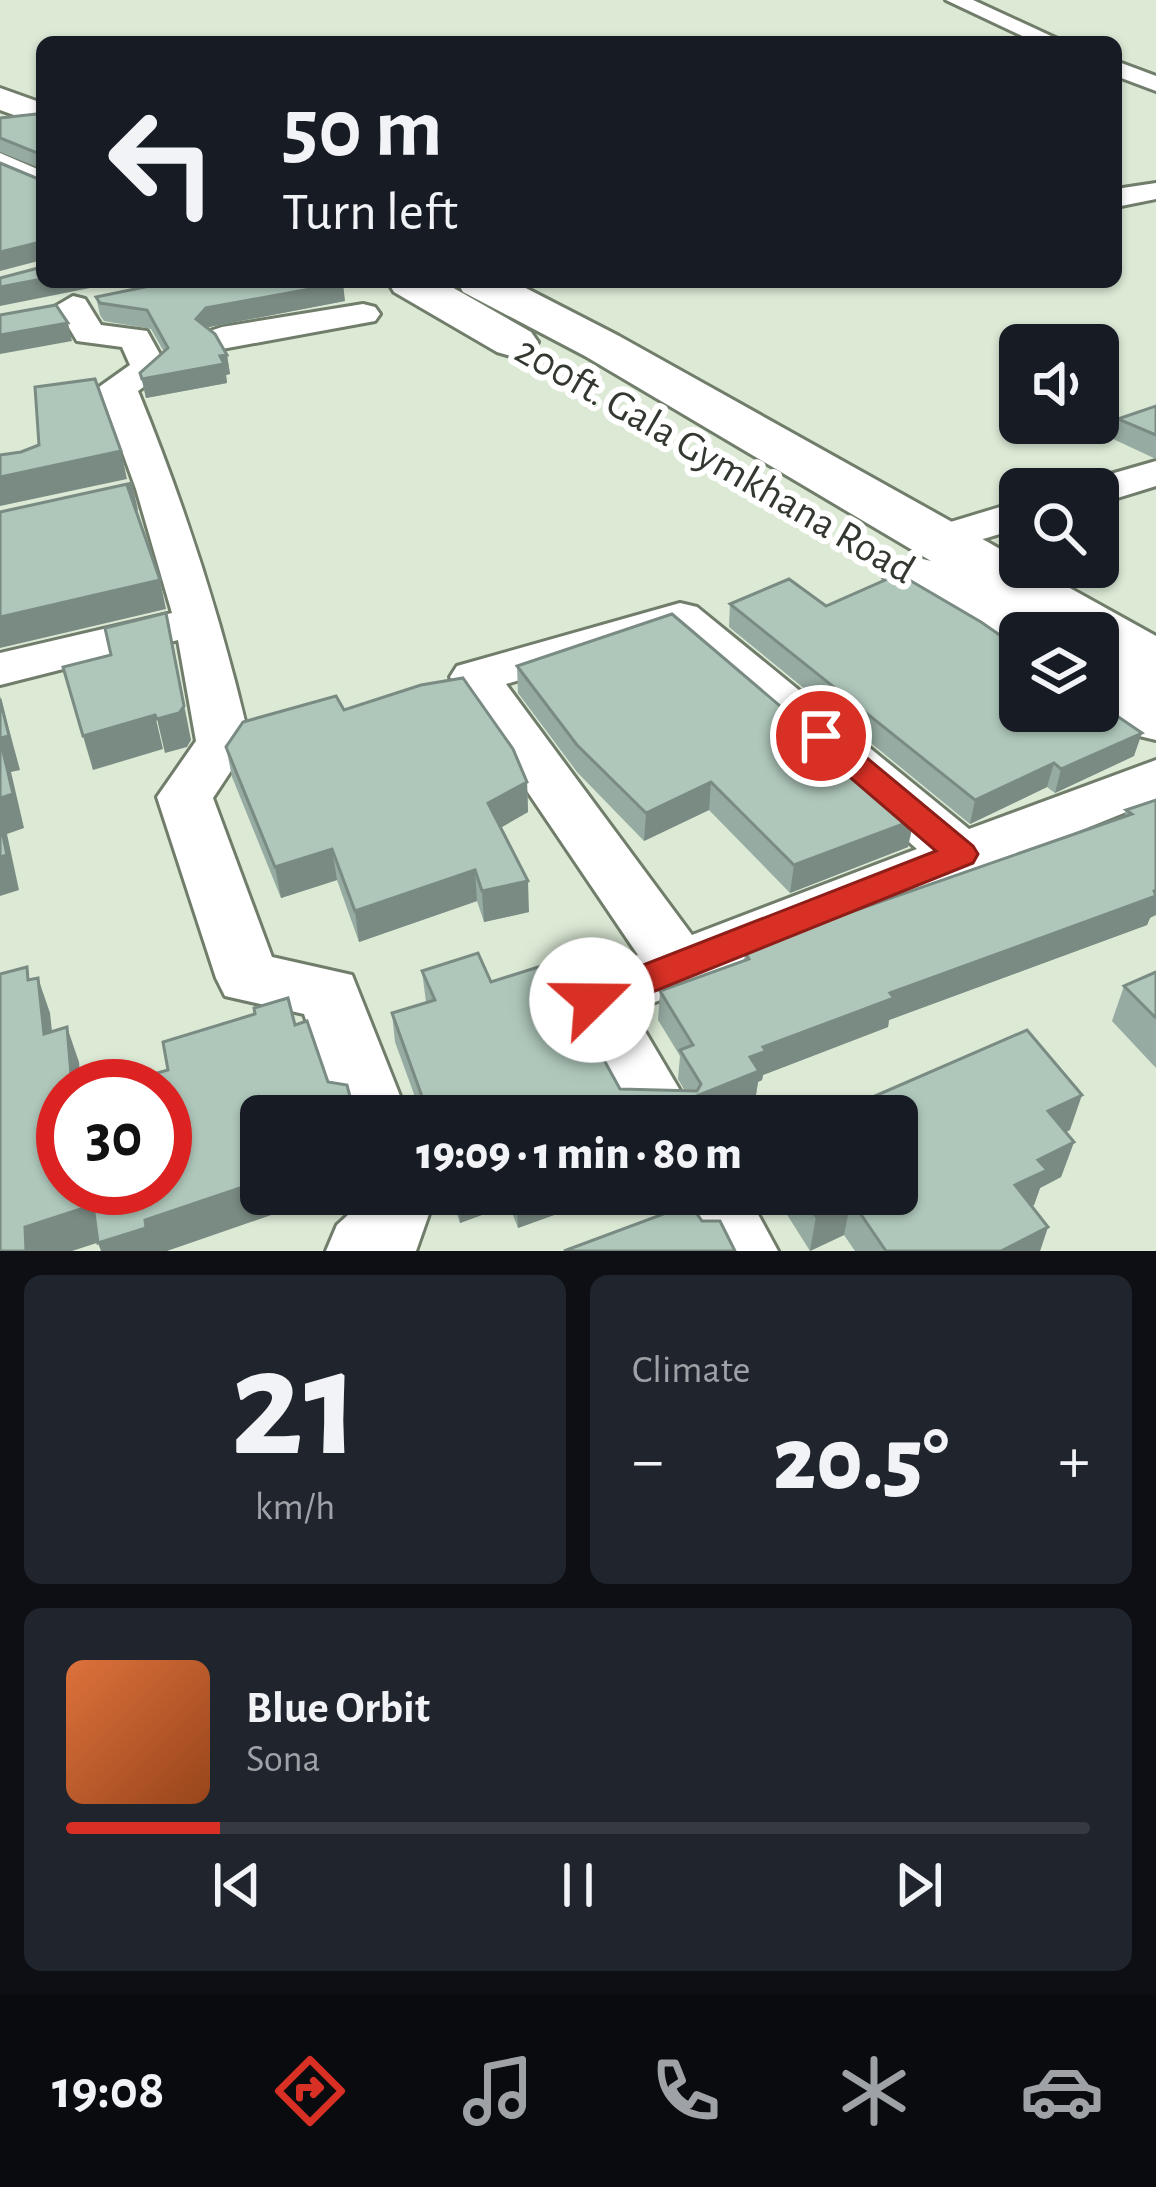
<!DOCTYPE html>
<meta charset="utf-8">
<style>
body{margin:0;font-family:"Alegreya Sans",sans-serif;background:#20242c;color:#f1f3f6;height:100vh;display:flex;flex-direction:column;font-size:45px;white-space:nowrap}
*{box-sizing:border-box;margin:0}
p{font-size:39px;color:#9ea1a6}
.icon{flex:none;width:66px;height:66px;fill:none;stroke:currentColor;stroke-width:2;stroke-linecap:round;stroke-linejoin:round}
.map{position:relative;height:1251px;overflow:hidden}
.panel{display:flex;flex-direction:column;gap:24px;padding:24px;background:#0d0f14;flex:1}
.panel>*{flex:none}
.guide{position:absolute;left:36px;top:36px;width:1086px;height:252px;border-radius:18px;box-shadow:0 3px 9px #0004;background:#171b24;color:#f1f3f6;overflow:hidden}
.buttons{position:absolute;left:999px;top:324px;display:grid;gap:24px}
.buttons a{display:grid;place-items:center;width:120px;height:120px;border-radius:18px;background:#171b24;box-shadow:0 3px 9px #0004;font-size:60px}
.speed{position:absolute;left:36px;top:1059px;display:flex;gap:24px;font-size:60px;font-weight:700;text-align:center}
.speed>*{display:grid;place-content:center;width:156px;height:156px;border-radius:50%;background:#171b24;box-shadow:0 3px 9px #0004;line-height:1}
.speed .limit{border:18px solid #d22;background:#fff;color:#111}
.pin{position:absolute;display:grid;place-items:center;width:102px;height:102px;color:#fff;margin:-51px;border:6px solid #fff;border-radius:50%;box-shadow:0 3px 12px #0007}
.me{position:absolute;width:132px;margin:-66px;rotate:68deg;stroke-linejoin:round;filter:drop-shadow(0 0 9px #0008)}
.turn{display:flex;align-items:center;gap:42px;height:252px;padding:0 48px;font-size:54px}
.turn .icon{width:156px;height:156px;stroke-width:2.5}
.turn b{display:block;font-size:84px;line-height:102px}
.big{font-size:90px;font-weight:800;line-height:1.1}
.panel .widget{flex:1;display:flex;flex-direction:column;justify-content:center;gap:18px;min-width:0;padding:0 42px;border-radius:18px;background:#20242c}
.panel .dial{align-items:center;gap:0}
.dial b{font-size:156px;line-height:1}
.song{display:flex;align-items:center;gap:36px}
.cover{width:144px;height:144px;border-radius:18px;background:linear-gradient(135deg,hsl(20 70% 55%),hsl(20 70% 35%))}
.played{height:12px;border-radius:6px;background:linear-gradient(90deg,#d93025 15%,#363941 15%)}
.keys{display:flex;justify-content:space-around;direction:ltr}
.heat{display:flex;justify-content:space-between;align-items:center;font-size:66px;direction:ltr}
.panel .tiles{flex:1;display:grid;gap:24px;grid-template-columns:1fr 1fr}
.widget:last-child{grid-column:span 2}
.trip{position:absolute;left:240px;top:1095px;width:678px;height:120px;border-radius:18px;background:#171b24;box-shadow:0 3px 9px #0004;font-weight:800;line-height:120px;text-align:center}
.tab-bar{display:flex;height:192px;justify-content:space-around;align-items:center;background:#090b0e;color:#9ea1a6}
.tab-bar .icon{width:84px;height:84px}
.tab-bar .active{color:#d93025}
.tab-bar b{font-size:54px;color:#f1f3f6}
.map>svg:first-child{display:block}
</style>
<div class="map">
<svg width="1156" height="1251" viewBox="0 0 1156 1251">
<rect width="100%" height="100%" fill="#dbe9d5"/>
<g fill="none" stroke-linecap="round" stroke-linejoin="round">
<defs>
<g id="street">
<path d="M946,0h27l91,42h-29z"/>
<path d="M1116,61l40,15v15l-40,-15z"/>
<path d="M0,153l42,18v19l-42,-18z"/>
<path d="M1156,183v16l-40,8v-18z"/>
<path d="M73,296l12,3 16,26 46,6 21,38 -30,22c47,115 84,230 112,351l-37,56 59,159 80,18 56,141h-70l-34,-102 -79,-18 -9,-18 -59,-181 39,-56 -18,-101 -178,45v-32l172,-40 -36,-124 -37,-102 31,-22 -8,-18 -45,-6 -21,-35z"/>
<path d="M363,304l12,3 5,7 -5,7 -153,28 -12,-4 -6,-7 6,-7 12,-4z"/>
<path d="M1156,461v25l-58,18v-15h-20l5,-7z"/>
<path d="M1020,501v27l-80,24 -16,-4 -6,-9 6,-9z"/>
<path d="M680,603l17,4 272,222 187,-69v40l-523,211 62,105h-72l-63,-116 9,-19 69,-26 -188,-278 7,-11zM672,635l245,214 -225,86 -186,-251z"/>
<path d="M362,1194h74l-20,57h-90l11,-26 22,-20z"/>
<path d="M669,1194h78l31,57h-79z"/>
</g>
<g id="secondary">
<path d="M0,88l42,15v22l-42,-15z"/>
<path d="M388,282h55l88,50 7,10 -7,10 -17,5 -17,-5 -103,-60z"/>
<path d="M457,282h57l105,54 401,224v7h12l124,69v104l-25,-6 -37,-23h4v-78h-78v24l-24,-6 -104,-62 -9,-13 9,-13 22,-6 17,4 -346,-205 -122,-64z"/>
</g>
</defs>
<use href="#street" stroke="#717d6b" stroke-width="6"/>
<use href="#secondary" stroke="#717d6b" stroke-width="6"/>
<use href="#street" fill="#fff" fill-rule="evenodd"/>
<use href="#secondary" fill="#fff" fill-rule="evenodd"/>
</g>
<g fill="#96aba1">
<path d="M0,118h42v51l-42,-17z"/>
<path d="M96,297l249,4 -136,26 -1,1 19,27 3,19 -4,1 1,8 -81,15 -6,-25 24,-21 -13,-23 -47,-8 -4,-6z"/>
<path d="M1156,406v53l-43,-20 5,-20z"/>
<path d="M730,604l96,2 308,150 -79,37 -8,-6 -77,37 -241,-197z"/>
<path d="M517,666l391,181 -118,46 -81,-83 -65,31 -67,-69 -59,-79z"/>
<path d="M344,710l183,72 1,30 -27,15 28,85 -45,10 -7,-21 -118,41 -22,-62 -56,18 -49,-121 -6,-30z"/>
<path d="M1156,800l-6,118 -3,7 -258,95 -1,7 -125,48 -1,5 -4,2 -3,19 -38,15h-295l-27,-74 -3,-29 34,-11 -4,-31 69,11 69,-22v21l60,108 65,2 -7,-12 2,-23 -22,-36 2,-29 84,-30 1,-9 379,-135 2,-7z"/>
<path d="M1156,972v96l-44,-47 12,-35z"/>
<path d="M1070,1130l-4,2 8,10 -13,35 -21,11 -6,17 -2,1 16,21 -8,24h-185l-11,-16 -34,16 -36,-57h123z"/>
<path d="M450,1194h162l-94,34 -9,-23 -49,18z"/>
</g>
<g fill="#7a8b83">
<path d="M40,242l2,18 -42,11v-19z"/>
<path d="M42,279v3h78l-120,24v-19z"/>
<path d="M343,283l2,18 -136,26 -9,11 -4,-19 10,-11z"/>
<path d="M68,323l4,18 -72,13v-19z"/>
<path d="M227,355l3,19 -4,1 1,8 -81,15 -4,-19z"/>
<path d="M121,451l6,28 -127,27v-29z"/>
<path d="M132,483l6,27 -5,3 -6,-28z"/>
<path d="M160,580l6,29 -166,39v-31z"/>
<path d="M166,613l25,127 -4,7 -22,6 -8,-34z"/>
<path d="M0,696l20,74 -9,2 13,56 -17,6 12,56 -19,6z"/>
<path d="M155,715l8,34 -70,21 -10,-34z"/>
<path d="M1142,733l-8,23 -79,37 6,-24z"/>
<path d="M1054,763l-7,24 -77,37 5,-24z"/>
<path d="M527,782l1,30 -38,22 -2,-31z"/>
<path d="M711,782l-2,28 -65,31 2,-28z"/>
<path d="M914,820l-6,27 -118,46 4,-28z"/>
<path d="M332,849l5,31 -56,18 -6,-31z"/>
<path d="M475,870l2,31 -118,41 -4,-31z"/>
<path d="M528,881l1,31 -45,10 -2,-31z"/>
<path d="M1156,890v25l-6,3 -3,7 -258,95 -1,7 -125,48 -1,5 -4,2 -3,19 -38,15h-70l101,-40 2,-19 13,-10 127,-54z"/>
<path d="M38,978l12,35 6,56 -12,-35z"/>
<path d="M67,1027l12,35 2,24h-9z"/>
<path d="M1082,1095l-12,35 -34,16 12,-35z"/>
<path d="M1074,1142l-13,35 -21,11 -6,17 -30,15 11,-35 23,-25z"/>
<path d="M261,1181v13h71l-165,57h-66l-3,-8 47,-23z"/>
<path d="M458,1194h50l1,11 -49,18z"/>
<path d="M532,1194h80l-94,34 -1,-28z"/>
<path d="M851,1200l-7,35 -34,16 6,-35z"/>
<path d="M93,1205l13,35 -34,11h-46l-1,-24z"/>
<path d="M1048,1227l-8,24h-39z"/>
</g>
<g fill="#afc7bb" stroke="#7a8b83" stroke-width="3">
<path d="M36,114l6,4v37l-42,-17v-20z"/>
<path d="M0,163l36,15 6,-4v77l-2,-9 -40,10z"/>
<path d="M42,267v12l-42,8v-9z"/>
<path d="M169,282h174v1l-137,25 -10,11 19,15 12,21 -7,1 4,8 -82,15 -2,-6 28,-25 -21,-38 -47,-7 -4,-6z"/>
<path d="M56,305l12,18 -68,12v-20z"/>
<path d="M95,379l26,72 -121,26v-22l21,-3 18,-7 -4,-58z"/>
<path d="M1156,406v29l-38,-16z"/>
<path d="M132,483l-5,2 33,95 -160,37v-105z"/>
<path d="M899,574l82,48 39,27v62h78v-8l44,30 -81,36 -7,-6 -79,37 -245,-196 59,-25 37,27z"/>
<path d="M166,613l18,93 -5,7 -22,6 -2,-4 -72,21 -20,-69 48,-12 -6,-27z"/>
<path d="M672,614l242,206 -120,45 -83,-83 -65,31 -69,-68 -60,-79z"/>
<path d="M463,678l50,71 14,33 -39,21 40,78 -46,10 -7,-21 -120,41 -23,-62 -57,18 -49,-120 17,-25 93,-26 8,14 77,-25z"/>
<path d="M0,699l9,37 -9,2z"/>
<path d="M0,739l13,55 -13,4z"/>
<path d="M1156,800v90l-2,1 2,5 -266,97 4,5 -131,49 3,4 -16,6 9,14 -112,45h-218l-37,-103 43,-13 -13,-29 56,-18 13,29 69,-22 -4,13 64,116 77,2 4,-7 -21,-34 13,-5 -33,-54 89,-32 -4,-7 100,-38 287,-100 -6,-4z"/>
<path d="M0,822l7,33 -7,2z"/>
<path d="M27,967l1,13 10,-2 6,56 23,-7 5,59h-9v102h102v-102h-20l-2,-9 25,-7 -5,-28 92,-28 -1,-6 34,-10 7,27 12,-4 21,61 19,3 7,27 -15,4h-78v65l-116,39 1,8 -48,15 -5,-38 -68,22 1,24h-26v-277z"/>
<path d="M1156,972v46l-32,-32z"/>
<path d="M1027,1030l55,65 -34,16 26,31 -36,18 9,10 -32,15 33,42 -47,24h-115l-35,-51 -35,16 -14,-22h95v-78h-68z"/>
<path d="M514,1194h18l-15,6z"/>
<path d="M690,1204l12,17h18l15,30h-171z"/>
</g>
<path fill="#d93025" stroke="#8d1f18" stroke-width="3" d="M821,726l11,3 141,117 5,8 -5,9 -368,148 -13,4 -13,-4 -6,-11 6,-10 357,-139 -126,-108 -4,-7 4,-7z"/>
<g text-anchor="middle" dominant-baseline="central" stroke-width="12" stroke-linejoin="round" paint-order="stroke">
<g font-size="42" fill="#333830" stroke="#fff">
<text transform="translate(715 460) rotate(30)">200ft. Gala Gymkhana Road</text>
</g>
</g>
</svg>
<div class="buttons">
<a><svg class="icon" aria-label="sound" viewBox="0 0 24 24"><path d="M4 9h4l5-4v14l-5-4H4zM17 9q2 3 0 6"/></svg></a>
<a><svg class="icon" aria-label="search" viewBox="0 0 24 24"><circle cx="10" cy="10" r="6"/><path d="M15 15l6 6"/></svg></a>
<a><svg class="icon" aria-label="layers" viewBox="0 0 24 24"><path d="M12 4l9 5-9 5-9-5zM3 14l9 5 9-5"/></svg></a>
</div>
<div class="speed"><div class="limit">30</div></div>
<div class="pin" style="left:821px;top:736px;background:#d93025"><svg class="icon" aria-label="arrive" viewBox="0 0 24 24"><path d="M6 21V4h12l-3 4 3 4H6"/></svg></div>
<svg class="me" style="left:592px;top:1000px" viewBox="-20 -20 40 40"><circle r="19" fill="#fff"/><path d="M0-13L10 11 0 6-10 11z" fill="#d93025"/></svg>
<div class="trip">19:09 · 1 min · 80 m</div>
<div class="guide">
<div class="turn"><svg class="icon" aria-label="left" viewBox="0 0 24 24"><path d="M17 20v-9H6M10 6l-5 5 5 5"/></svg><div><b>50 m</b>Turn left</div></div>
</div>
</div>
<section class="panel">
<div class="tiles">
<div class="widget dial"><b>21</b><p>km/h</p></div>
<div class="widget"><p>Climate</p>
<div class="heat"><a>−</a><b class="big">20.5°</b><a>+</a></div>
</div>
<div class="widget">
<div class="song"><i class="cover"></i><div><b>Blue Orbit</b><p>Sona</p></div></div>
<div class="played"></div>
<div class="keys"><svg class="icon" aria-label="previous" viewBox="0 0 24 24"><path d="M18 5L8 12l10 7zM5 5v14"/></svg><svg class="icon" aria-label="pause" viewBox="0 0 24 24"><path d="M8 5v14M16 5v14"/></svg><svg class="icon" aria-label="next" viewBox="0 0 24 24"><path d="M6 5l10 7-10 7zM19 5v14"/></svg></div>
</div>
</div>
</section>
<nav class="tab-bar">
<b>19:08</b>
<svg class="icon active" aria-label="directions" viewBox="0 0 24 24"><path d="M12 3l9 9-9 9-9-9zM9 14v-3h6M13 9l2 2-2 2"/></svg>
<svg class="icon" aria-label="music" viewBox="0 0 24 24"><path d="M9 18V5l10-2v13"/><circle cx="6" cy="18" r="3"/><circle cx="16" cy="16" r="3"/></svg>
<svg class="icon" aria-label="phone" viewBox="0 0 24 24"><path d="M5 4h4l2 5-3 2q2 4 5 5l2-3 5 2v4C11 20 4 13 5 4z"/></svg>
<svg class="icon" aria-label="climate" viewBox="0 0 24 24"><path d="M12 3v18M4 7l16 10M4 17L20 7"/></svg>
<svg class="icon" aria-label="car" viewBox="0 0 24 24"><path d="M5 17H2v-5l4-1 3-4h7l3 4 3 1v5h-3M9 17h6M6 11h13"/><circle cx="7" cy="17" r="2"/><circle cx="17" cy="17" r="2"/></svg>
</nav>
